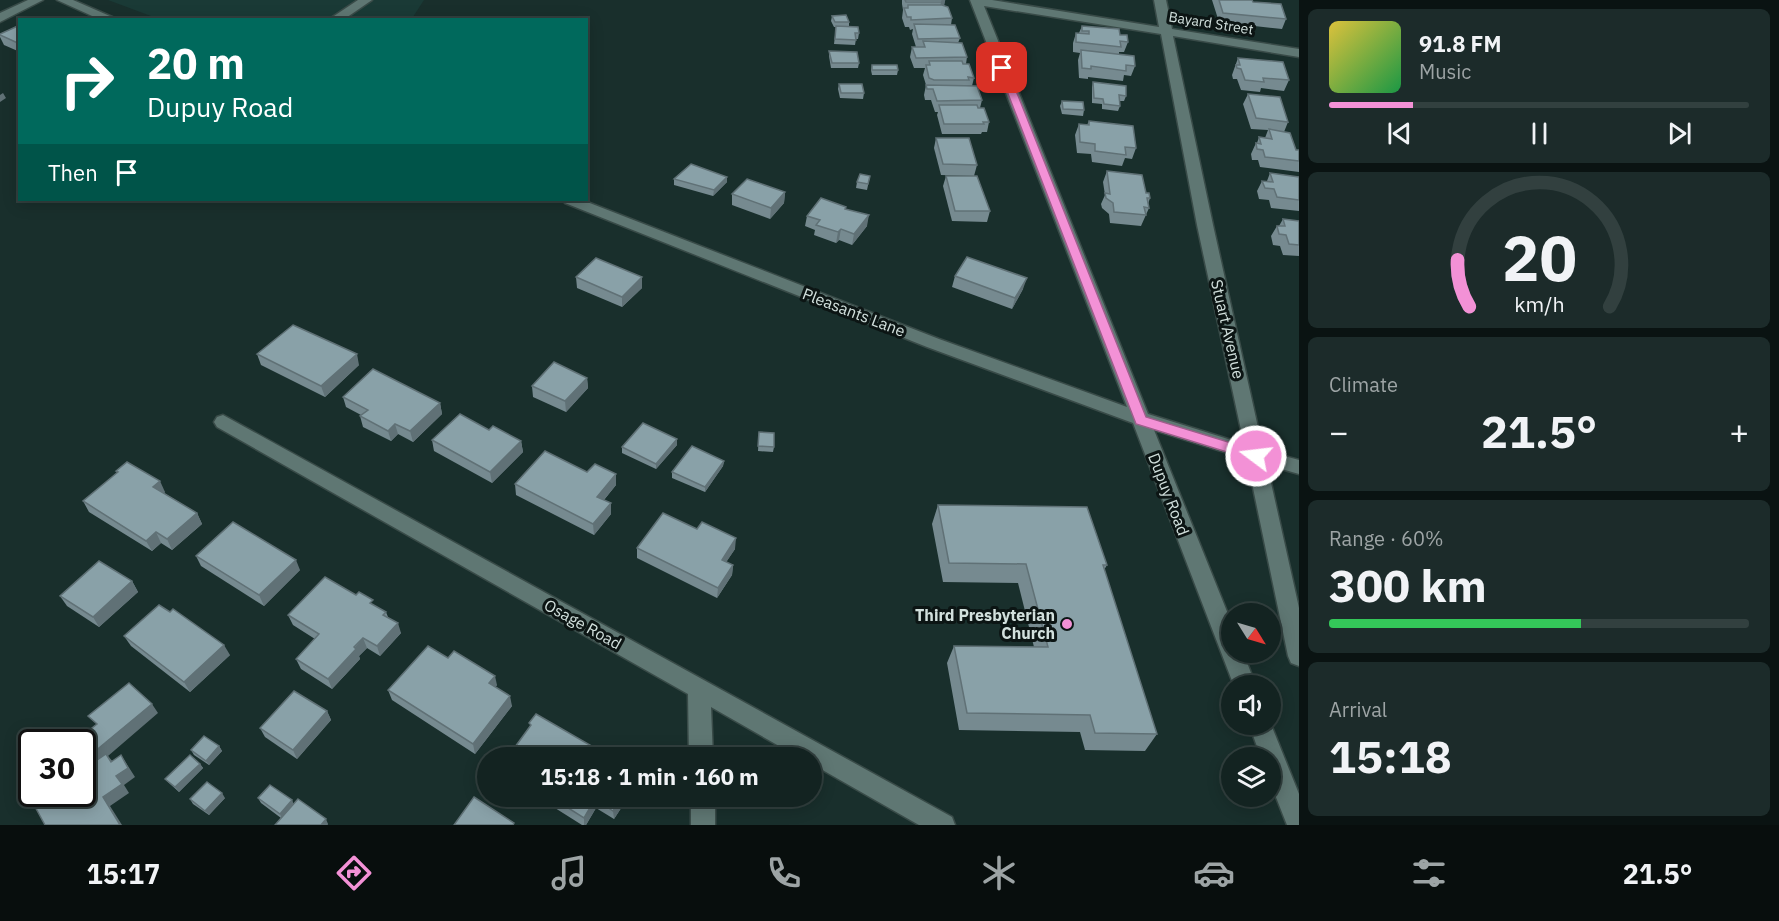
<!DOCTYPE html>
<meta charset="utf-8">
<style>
body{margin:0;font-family:"IBM Plex Sans",sans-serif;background:#1c2b2a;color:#f1f3f6;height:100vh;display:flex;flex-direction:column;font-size:22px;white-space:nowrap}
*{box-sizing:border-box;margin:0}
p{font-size:20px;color:#9da4a5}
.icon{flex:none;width:33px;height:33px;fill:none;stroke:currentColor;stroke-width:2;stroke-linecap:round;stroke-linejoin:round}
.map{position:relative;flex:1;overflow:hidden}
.drawer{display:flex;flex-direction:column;gap:9px;padding:9px;background:#0a1312;width:480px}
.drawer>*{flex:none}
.banner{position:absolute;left:18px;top:18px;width:570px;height:183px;border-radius:0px;box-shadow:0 3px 15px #0003,0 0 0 2px #32403f;background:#00695c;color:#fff;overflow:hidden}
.needle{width:39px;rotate:127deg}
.controls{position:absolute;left:1221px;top:603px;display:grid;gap:12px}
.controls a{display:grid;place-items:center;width:60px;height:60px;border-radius:50%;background:#132321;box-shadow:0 3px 15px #0003,0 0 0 2px #32403f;font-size:30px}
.speed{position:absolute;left:18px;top:729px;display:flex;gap:12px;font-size:30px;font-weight:700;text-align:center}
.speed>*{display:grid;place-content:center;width:78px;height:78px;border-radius:50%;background:#132321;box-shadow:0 3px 15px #0003,0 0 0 2px #32403f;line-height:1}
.speed .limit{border:3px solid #111;border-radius:9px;background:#fff;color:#111}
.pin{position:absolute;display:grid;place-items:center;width:51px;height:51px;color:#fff;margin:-26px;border-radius:12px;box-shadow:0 3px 9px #0006}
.me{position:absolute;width:66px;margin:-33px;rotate:285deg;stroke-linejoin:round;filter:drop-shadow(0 0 4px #0008)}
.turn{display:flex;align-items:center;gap:21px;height:126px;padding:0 30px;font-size:27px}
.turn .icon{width:78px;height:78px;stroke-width:2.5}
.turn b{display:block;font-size:42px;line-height:51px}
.then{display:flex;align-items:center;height:57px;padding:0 30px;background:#0003;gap:12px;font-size:22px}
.big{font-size:45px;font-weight:800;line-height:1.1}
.drawer .tile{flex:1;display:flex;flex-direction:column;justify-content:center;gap:9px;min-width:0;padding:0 21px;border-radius:9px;background:#1c2b2a}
.drawer .dial{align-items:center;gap:0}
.dial svg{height:156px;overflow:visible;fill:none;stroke:#32403f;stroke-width:7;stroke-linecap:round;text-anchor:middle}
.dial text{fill:#f1f3f6;stroke:none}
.song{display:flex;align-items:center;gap:18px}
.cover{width:72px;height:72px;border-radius:9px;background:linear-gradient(135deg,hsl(50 70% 55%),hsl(140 70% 35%))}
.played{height:6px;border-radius:3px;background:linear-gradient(90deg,#f391d6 20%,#32403f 20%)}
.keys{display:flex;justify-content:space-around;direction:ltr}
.heat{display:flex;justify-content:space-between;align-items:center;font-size:33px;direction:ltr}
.charge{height:9px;border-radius:4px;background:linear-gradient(90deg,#34c759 60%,#32403f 0)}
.trip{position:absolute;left:477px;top:747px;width:345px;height:60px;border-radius:30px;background:#132321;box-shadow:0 3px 15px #0003,0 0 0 2px #32403f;font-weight:800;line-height:60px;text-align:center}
.tab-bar{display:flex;height:96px;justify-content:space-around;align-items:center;background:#080e0d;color:#9da4a5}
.tab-bar .icon{width:42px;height:42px}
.tab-bar .active{color:#f391d6}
.tab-bar b{font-size:27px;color:#f1f3f6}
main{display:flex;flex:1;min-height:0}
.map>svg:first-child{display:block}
</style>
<main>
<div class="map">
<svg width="1299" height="825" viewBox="0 0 1299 825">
<rect width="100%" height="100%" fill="#192f2c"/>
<path fill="#1a3a36" d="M108,0h316l-13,20 -252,-1z"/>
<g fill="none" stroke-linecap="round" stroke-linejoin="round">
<defs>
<g id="minor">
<path d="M28,0h15l-43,22v-9z"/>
<path d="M57,0h16l46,20h-18z"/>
<path d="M358,0h14l-29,20h-15z"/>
<path d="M970,0h22l167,27 -5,-27h12l6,29 127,20v8l-126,-21 40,189 50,225 36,10v14l-32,-9 32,143v58l-8,-3 -3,-7 -41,-197 -93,-29 78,194v28h11l13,34h-22l-101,-263 -206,-76 -362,-144 -2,-3h19l357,139 188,68zM984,6l177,28 36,191 47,219 -96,-30z"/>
<path d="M223,415l729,402 3,8h-36l-107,-61v-6h-12l-89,-51 2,51h-24l-1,-64 -471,-267 -3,-5 3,-5z"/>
<path d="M1270,722l29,72v31h-12l-17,-43v-24h-9l-12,-34h21z"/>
<rect x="691" y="796" width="24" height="29"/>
</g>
</defs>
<use href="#minor" stroke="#394b48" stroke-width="3"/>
<use href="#minor" fill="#5f7773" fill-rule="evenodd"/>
</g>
<g fill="#768a90">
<path d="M902,0h43l-1,6 8,12 -1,7 9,13 -2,5 9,14 -1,7 8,14 -2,8 10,14 -2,8 9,14 -2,10h-5l-1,2h-39l-5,-19 1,-3h-3l-4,-12h-6l-1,-5 2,-10 -3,-10 2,-7h-11l-4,-11 2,-10h4l-4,-13 1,-5 -3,1 -1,-3h-4l-3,-9 1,-8 -1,-6z"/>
<path d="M1212,0h40l1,2 33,17 -4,10 -63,-7z"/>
<path d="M832,16l17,6v5l10,6 -1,6h-2l-1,6 -21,-1 2,-17h-2l-3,-6z"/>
<path d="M20,25v27l-16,-7 -4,-8v-3z"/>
<path d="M1082,26l38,9 8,7 -4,10h-5v2l16,12 -4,10 -7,-1 -1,6 -35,-4v2l-9,-1 -1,-18 2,-7 -7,-1v-9l3,-10h3z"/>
<path d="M829,51l30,12 -1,5h-27l-2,-12z"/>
<path d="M1238,58l51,22 -5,11 -23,-3 -1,4 -19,-2 -4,-11h-4l-1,-4z"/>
<path d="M872,65l26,5 -1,5h-25l-1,-5z"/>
<path d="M1093,82l33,14 -2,5h-4v5l-2,5 -16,-2v-5l-10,-1v-16z"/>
<path d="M839,84l25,9 -1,6 -23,-1 -2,-9z"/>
<path d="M1248,94l40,28 -4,10 12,18h3v22l-39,-5 -2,-7h-6l-1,-6 5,-11h1l2,-6 6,1 3,-8 -17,-1 -8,-25z"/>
<path d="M1062,101l22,9 -1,6 -21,-2 -2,-8z"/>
<path d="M1089,121l47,27 -4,11 -7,-1 -3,8 -30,-4 -1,-8 -14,-1 -2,-18 4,-11 8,1z"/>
<path d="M936,138l41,27 -3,11 -33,-1 -7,-27z"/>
<path d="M1107,171l39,22 4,5 -2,6 1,4 -8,18 -31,-3 -1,-9 -7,-6 -1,-4 4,-9 -2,-13z"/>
<path d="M1270,173l29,4v34l-28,-3 -2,-8 -10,-1 -2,-8 5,-10h5z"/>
<path d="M870,176l-3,14 -11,-2 1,-6z"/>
<path d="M946,176l44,35 -3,11 -35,-1 -9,-35z"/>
<path d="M727,177v5l-14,14 -39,-11v-6z"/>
<path d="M785,192l-1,11 -14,16 -38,-14v-11z"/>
<path d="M846,207v2l21,17 -15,19 -13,-5 -3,3 -22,-8 1,-5 -10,-4 2,-10z"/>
<path d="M1283,219l16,2v35l-16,-1 -3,-9 -7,-1 -2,-9 6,-10h2z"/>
<path d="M955,276l68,13 -11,20 -60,-22z"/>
<path d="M576,277l66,11 -20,19 -45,-19z"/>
<path d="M257,354l102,11 -34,32 -64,-32z"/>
<path d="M587,378l1,10 -22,24 -33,-15 -1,-11z"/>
<path d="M343,397l97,6 2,11 -29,28 -15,-8 -7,7 -28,-14 -3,-11 1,-1 -15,-8z"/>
<path d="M489,430l32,11 2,11 -31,31 -58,-32 -2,-11z"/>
<path d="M759,432l15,15 -1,5 -15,-1z"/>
<path d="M677,445l-21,24 -34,-16v-6z"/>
<path d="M724,461l-1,5 -18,26 -33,-14v-6z"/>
<path d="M116,471l49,21 -1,1 33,20 5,11 -30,26 -11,-7 -9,8 -63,-39 -6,-11 34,-28z"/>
<path d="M587,472l29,2v11l-12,15 7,14 -17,21 -78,-40 -1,-11z"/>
<path d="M938,505l169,60 -3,5 53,164 -12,17 -60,-1 -5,-18 -121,-2 -12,-67 7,-17 80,1 -16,-64 -75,-1 -11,-58z"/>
<path d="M637,548l98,1 -9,13 7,3 -1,10 -15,23 -80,-40z"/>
<path d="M196,556l104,14 -36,36 -63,-40z"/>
<path d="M132,581l6,11 -39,35 -32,-21 -7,-10z"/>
<path d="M356,595l30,17 2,5 13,16 -21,23 -13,-8 -8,8 1,3 -28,30 -31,-20 -5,-10 19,-20 -22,-14 -5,-10z"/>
<path d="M124,636l106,19 -40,37 -59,-46z"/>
<path d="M448,658l49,27 -2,2 17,19 -37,48 -83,-54 -4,-10z"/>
<path d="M327,711l4,9 -34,39 -32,-22 -5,-9z"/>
<path d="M219,746l3,5 -13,14 -15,-10 -3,-5z"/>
<path d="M200,764l3,4 -24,24 -10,-9 -4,-4z"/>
<path d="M536,796h93l-15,23 -18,-11 -10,17h-4z"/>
<path d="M225,798l-16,17 -16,-11 -3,-5z"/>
<path d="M258,798l34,2 1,4 35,20 -1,1h-52l6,-7 -20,-15z"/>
</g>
<g fill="#607176">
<path d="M945,0l-2,10 -4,2 2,-10z"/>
<path d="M3,93l3,5 -6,4v-7z"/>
<path d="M727,177v5l-14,14 1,-6z"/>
<path d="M785,192l-1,11 -14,16 1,-11z"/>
<path d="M869,215l-2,11 -15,19 2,-11z"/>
<path d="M841,229l-2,11 -3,3 2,-11z"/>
<path d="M642,277v11l-20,19v-10z"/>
<path d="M1027,278l-4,11 -11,20 3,-11z"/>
<path d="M357,354l2,11 -34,32 -4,-11z"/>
<path d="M587,378l1,10 -22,24 -1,-11z"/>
<path d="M440,403l2,11 -29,28 -3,-11z"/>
<path d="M395,424l3,10 -7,7 -3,-10z"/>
<path d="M677,439v6l-21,24v-5z"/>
<path d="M521,441l2,11 -31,31 -2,-11z"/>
<path d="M724,461l-1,5 -18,26v-5z"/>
<path d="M616,474v11l-18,22 -1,-10z"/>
<path d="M160,481l5,11 -6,6 -6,-11z"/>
<path d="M611,503v11l-17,21 -1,-11z"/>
<path d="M197,513l5,11 -30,26 -5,-11z"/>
<path d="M156,532l5,11 -9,8 -6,-10z"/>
<path d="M736,538l-1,11 -14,21 1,-10z"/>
<path d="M296,560l4,10 -36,36 -5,-11z"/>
<path d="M733,565l-1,10 -15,23 1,-10z"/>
<path d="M132,581l6,11 -39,35 -6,-10z"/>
<path d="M398,623l3,10 -21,23 -3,-10z"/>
<path d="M363,638l4,10 -8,8 1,3 -28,30 -4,-10z"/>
<path d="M224,645l6,10 -40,37 -6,-10z"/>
<path d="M495,676l2,9 -6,8 -2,-10z"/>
<path d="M510,696l2,10 -37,48 -2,-10z"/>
<path d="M152,704l6,9 -50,43 6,7 -32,15v-16z"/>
<path d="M327,711l4,9 -34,39 -4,-9z"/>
<path d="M219,746l3,5 -13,14 -3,-4z"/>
<path d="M121,755l14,22 -11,8 5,8 -19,13 12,19h-2l-17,-28 13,-21z"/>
<path d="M200,764l3,4 -24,24 -4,-5z"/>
<path d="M222,793l3,5 -16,17 -4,-4z"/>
<path d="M622,796h7l-15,23 -1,-8z"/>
<path d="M595,799l1,9 -10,17h-2v-7z"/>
<path d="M292,800l2,5 -12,14 -2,-5z"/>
<path d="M326,819l2,5 -1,1h-6z"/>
</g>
<g fill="#89a1a8" stroke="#607176" stroke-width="1.5">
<path d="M905,0h40l-4,2h-35z"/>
<path d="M1219,0h33l1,2 28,2 5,15 -63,-6z"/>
<path d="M908,5h34l6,2 4,11 -41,2v-3h-4l-3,-9h4z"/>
<path d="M846,15l3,7h-14l-3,-6z"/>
<path d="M914,24l41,1 5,13 -42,1z"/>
<path d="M20,25v19l-20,-9v-1z"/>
<path d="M836,26l22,1 1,6h-4l1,7 -21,-1z"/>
<path d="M1082,26l37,3 1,6h7l1,7 -8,-1 1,6 -45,-5v-9l13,1v-3h-7z"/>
<path d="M923,41l39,2 5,14 -51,1 -4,-11h13z"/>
<path d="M1081,50l53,6 1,10 -9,-1v6l-35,-5v3l-9,-1z"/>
<path d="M829,51l28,1 2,11h-27z"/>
<path d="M1238,58l45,4 6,18 -26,-2 1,4 -19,-2 -4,-11 -4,-1 -1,-3h4z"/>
<path d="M929,61h33l1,3h6l5,14 -6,-1 1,3h-35l-5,-2 -3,-13h4z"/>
<path d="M872,65h25l1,5h-26z"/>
<path d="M1093,82l33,4v10l-7,-1 1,11 -16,-2 -1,-5 -9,-1z"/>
<path d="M839,84h23l2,9h-23z"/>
<path d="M926,85l51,1 5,14 -45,1 -4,-12h-6z"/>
<path d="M1248,94l32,3 8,25 -32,-4z"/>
<path d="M1062,101l21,1 1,8 -21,-1z"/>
<path d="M939,105h38l1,3h6l5,14h-6l1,2h-40z"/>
<path d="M1089,121l44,5 3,22 -11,-1 1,8 -31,-4v-7l-15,-2 -1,-18 10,1z"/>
<path d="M1269,129l21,4 6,17h3v11l-34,-4 -2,-7 -6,-1 -1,-6 5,1 -2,-7 13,2z"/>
<path d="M936,138h33l8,27 -34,-1z"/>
<path d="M691,164l36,13 -13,13 -40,-11z"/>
<path d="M1107,171l35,4 4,18h3l1,5h-3l2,10 -5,-1 2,8 -32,-3 -1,-9 -7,-5 -1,-5 5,1z"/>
<path d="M1270,173l29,4v23l-22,-3 -3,-8 -9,-1 -3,-7 11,1z"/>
<path d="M860,174l10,2 -2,8 -11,-2z"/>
<path d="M946,176h31l13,35h-35z"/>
<path d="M747,179l38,13 -14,16 -39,-14z"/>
<path d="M821,198l25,9 -1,2 24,6 -15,19 -13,-5 -3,3 -22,-7 4,-5 -13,-4z"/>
<path d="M1283,219l16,2v24l-10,-1 -3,-9 -7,-1 -2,-8h8z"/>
<path d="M967,257l60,21 -12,20 -60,-22z"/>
<path d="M596,258l46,19 -20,20 -46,-20z"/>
<path d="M293,325l64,29 -36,32 -64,-32z"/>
<path d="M554,362l33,16 -22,23 -33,-15z"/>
<path d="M373,369l67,34 -30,28 -15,-7 -7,7 -28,-15 8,-6 -25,-13z"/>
<path d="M460,414l29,16 4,-4 28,15 -31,31 -58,-32z"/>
<path d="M643,423l34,16 -21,25 -34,-17z"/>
<path d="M759,432l15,1v14l-16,-1z"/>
<path d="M692,446l32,15 -19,26 -33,-15z"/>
<path d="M545,451l42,21 8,-8 21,10 -19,23 14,6 -18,21 -78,-40z"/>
<path d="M127,462l33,19 -7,6 44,26 -30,26 -11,-7 -10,9 -63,-40 35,-29 -2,-1z"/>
<path d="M938,505l149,2 20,58h-4l54,169 -62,-1 -5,-18 -123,-2 -13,-67 94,1 -22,-83 -77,-1z"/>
<path d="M663,513l34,16 5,-7 34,16 -14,22 11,5 -15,23 -81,-40z"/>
<path d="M233,522l63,38 -37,35 -63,-39z"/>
<path d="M99,561l33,20 -39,36 -33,-21z"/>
<path d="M325,577l31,18 3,-3 14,8 -3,3 16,9 -3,3 15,8 -21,23 -14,-8 -9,9 2,2 -28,30 -32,-20 23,-25 -31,-19z"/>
<path d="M159,605l11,7 3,-3 51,36 -40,37 -60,-46z"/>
<path d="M428,646l20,12 6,-7 41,25 -6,7 21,13 -37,48 -85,-54z"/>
<path d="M129,683l23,21 -70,58v-20h-8l23,-18 -9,-8z"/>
<path d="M294,691l33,20 -34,39 -33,-22z"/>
<path d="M536,714l59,34 -3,4 8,6h-93l24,-33 -2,-2z"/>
<path d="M204,736l15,10 -13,15 -15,-11z"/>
<path d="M106,754l5,8 10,-7 7,13 -12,8 6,8 -19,13 17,28h-75l-12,-22 14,-9h35v-24z"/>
<path d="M190,755l10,9 -25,23 -10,-8z"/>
<path d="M207,782l15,11 -17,18 -15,-12z"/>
<path d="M270,785l22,15 -12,14 -22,-16z"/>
<path d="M549,796h73l-9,15 -18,-12 -11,19z"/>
<path d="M474,797l40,26 -1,2h-59z"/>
<path d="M298,799l28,20 -5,6h-46z"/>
</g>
<path fill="#f391d6" stroke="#9e5e8b" stroke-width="1.5" d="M999,65l8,3 139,349 115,35 2,4 -2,4 -5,1 -120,-37 -138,-356z"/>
<circle fill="#f391d6" stroke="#0c1514" stroke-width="2" cx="1067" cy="624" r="6"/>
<g text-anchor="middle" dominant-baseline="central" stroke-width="6" stroke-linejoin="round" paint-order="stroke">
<g font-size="14" fill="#d2e0dd" stroke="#0c1514">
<text transform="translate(1211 23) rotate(9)">Bayard Street</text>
</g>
<g font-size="16" fill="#d2e0dd" stroke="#0c1514">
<text transform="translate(854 312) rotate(21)">Pleasants Lane</text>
<text transform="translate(1228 329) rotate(77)">Stuart Avenue</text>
<text transform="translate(1169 494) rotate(69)">Dupuy Road</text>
<text transform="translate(583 624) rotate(29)">Osage Road</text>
</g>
<g font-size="16" font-weight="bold" fill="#d2e0dd" stroke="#0c1514" text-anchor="end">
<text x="1055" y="615">Third Presbyterian<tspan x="1055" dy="18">Church</tspan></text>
</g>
</g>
</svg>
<div class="controls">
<a><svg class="needle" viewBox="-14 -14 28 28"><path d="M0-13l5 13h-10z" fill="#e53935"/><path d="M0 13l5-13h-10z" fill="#9da4a5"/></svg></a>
<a><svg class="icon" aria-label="sound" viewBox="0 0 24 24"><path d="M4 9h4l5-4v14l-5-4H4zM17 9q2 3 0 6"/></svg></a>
<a><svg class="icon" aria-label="layers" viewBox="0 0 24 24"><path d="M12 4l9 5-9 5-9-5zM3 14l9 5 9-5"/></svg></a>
</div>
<div class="speed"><div class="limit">30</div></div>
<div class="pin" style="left:1002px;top:68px;background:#d93025"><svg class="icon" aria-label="arrive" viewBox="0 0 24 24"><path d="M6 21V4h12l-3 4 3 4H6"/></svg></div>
<svg class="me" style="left:1256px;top:456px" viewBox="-20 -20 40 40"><circle r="17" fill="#f391d6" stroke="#fff" stroke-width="3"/><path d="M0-11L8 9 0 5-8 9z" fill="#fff"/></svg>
<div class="trip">15:18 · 1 min · 160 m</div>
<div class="banner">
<div class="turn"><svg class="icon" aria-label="right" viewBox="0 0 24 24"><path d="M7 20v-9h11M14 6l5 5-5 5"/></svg><div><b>20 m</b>Dupuy Road</div></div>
<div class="then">Then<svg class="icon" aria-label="arrive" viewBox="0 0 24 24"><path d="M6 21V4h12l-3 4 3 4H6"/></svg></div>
</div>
</div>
<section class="drawer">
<div class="tile">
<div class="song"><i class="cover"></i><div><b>91.8 FM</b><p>Music</p></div></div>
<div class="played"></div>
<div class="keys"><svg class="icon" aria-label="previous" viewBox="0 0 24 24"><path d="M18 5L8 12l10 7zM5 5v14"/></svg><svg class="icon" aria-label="pause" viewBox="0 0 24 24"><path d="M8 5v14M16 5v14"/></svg><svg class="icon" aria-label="next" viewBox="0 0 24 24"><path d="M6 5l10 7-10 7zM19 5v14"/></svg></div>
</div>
<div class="tile dial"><svg viewBox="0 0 100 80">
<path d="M14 69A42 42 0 1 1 86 69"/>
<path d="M14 69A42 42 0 0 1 8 45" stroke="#f391d6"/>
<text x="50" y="56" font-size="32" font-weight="700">20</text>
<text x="50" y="72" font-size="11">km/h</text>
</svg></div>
<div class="tile"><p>Climate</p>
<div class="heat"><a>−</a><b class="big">21.5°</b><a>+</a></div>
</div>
<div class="tile"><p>Range · 60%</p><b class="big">300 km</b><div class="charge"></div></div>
<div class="tile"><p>Arrival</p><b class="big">15:18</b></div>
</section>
</main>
<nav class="tab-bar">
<b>15:17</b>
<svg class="icon active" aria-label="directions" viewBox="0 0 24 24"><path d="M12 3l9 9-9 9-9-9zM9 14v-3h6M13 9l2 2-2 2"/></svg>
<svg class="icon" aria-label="music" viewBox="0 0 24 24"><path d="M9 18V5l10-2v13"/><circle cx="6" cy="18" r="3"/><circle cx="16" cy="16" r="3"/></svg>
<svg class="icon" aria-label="phone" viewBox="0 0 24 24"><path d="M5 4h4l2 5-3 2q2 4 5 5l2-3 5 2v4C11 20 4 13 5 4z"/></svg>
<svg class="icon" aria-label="climate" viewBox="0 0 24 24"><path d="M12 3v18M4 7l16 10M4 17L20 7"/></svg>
<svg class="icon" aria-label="car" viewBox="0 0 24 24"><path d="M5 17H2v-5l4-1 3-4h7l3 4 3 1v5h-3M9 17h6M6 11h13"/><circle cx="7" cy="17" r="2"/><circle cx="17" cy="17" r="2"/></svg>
<svg class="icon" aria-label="filters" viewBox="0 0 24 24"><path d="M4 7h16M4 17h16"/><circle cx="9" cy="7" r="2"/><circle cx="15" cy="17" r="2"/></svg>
<b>21.5°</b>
</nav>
